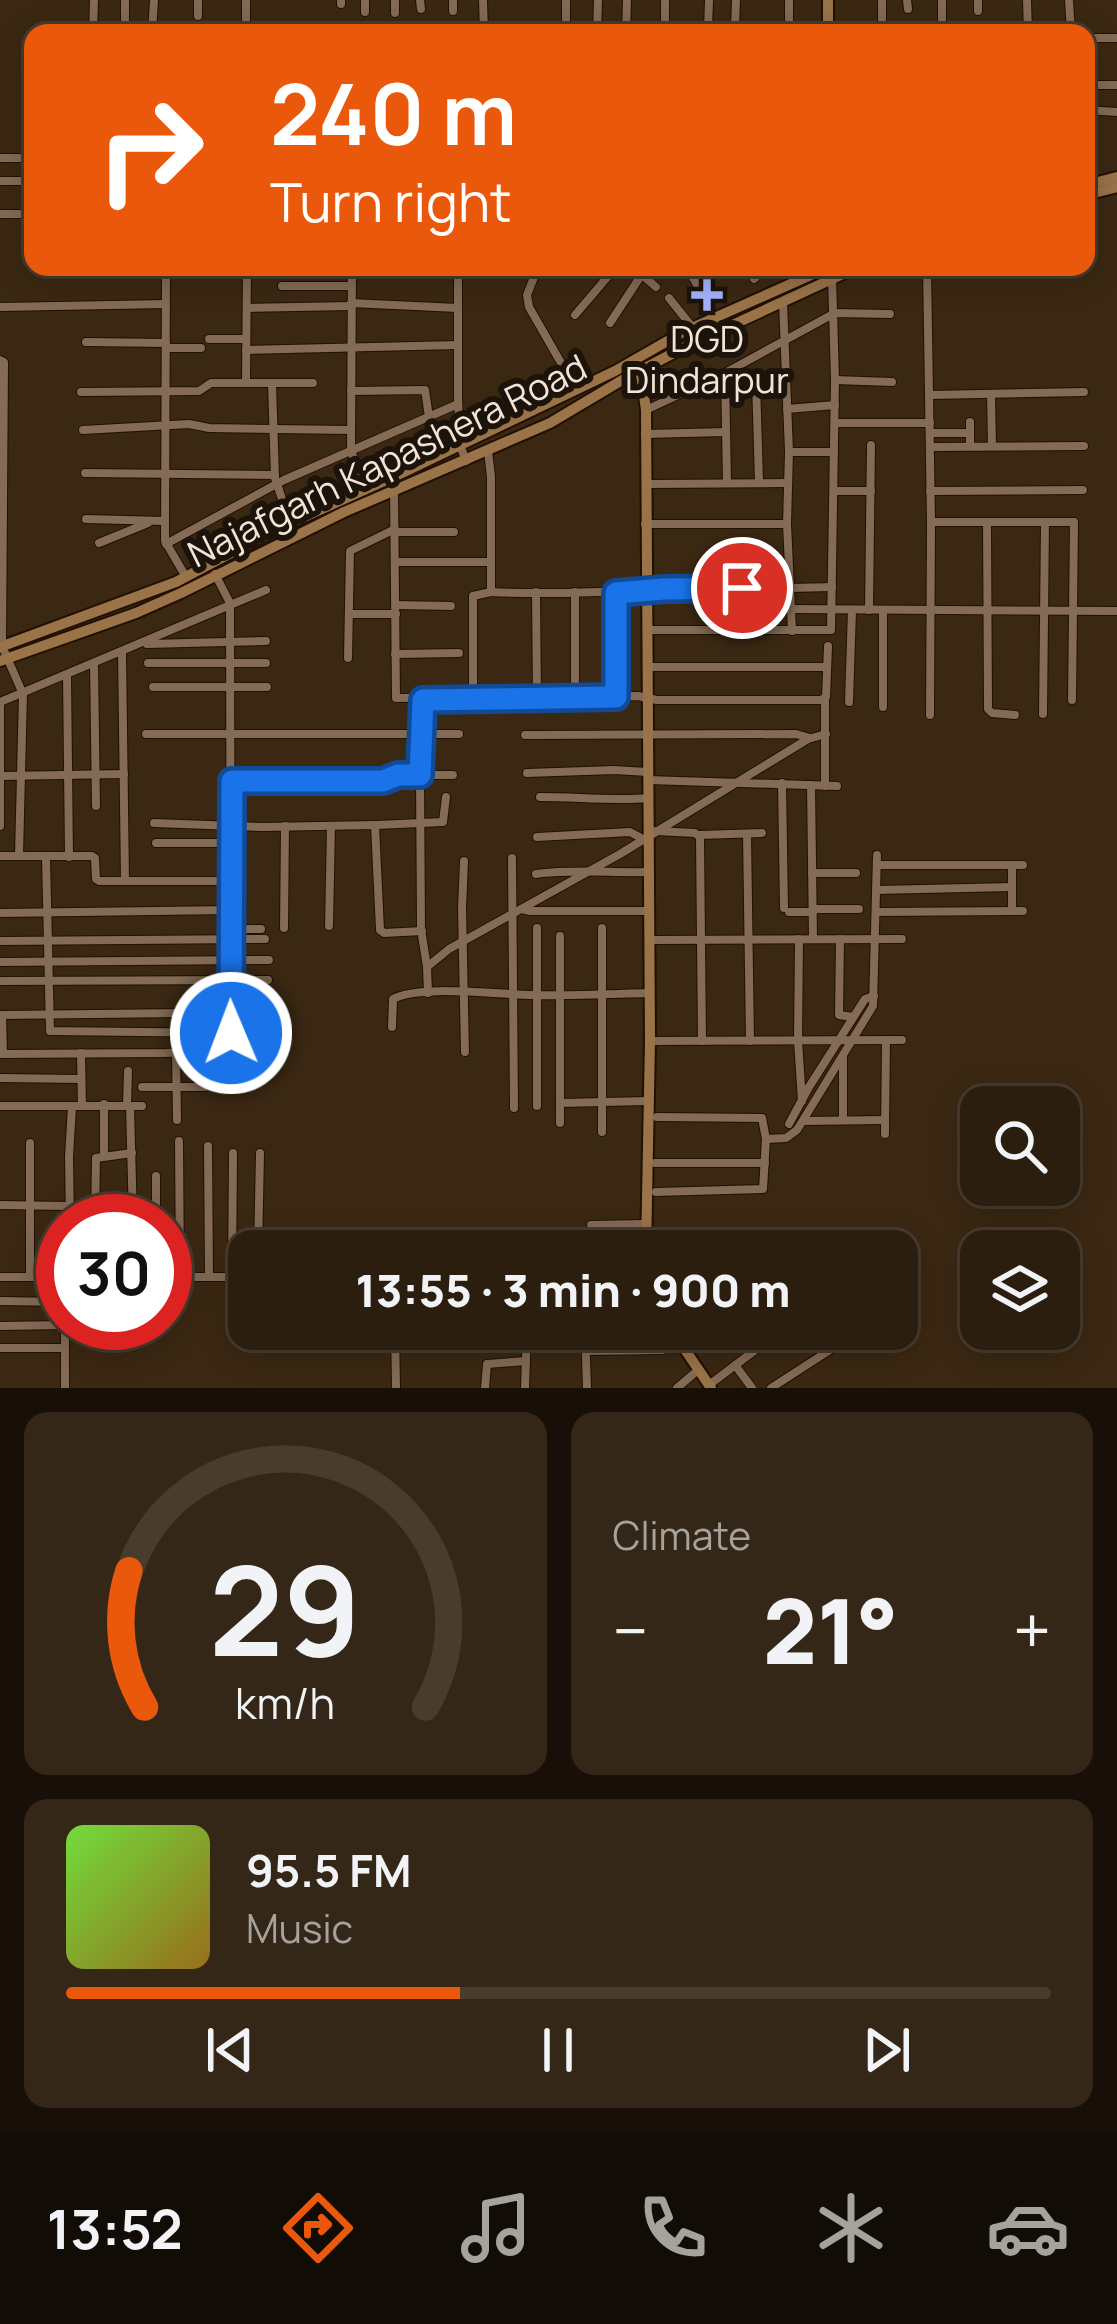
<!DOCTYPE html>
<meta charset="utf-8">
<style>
body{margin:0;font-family:Manrope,sans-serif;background:#342717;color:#f1f3f6;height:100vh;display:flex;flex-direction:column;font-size:45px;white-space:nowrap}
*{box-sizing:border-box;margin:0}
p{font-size:39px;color:#a6a29e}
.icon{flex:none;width:66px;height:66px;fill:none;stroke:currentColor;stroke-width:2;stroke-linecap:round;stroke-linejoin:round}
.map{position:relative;height:1388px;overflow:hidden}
.details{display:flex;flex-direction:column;gap:24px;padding:24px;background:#181008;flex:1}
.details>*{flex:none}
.guide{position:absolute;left:24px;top:24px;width:1071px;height:252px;border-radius:24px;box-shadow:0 6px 30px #0003,0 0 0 3px #483c2e;background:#ea580c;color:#fff;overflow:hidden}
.tools{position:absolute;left:960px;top:1086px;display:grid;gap:24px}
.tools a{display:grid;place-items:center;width:120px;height:120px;border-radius:24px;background:#2c1e0e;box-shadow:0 6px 30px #0003,0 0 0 3px #483c2e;font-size:60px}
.speed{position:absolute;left:36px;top:1194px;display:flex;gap:24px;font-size:60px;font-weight:700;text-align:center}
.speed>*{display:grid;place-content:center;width:156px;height:156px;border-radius:50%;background:#2c1e0e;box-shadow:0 6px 30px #0003,0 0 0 3px #483c2e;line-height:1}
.speed .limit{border:18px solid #d22;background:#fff;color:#111}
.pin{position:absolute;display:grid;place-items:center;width:102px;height:102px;color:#fff;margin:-51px;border:6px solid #fff;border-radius:50%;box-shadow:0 3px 12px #0007}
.me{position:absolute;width:132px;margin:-66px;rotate:359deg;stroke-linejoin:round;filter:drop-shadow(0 0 9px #0008)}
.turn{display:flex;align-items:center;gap:42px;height:252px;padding:0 48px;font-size:54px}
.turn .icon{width:156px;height:156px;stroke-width:2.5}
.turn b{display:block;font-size:84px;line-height:102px}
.big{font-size:90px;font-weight:800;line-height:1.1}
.details .tile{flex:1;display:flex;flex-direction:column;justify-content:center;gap:18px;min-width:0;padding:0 42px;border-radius:24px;background:#342717}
.details .dial{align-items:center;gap:0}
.dial svg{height:312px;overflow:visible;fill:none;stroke:#483c2e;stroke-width:7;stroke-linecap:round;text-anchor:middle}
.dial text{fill:#f1f3f6;stroke:none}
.song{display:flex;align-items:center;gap:36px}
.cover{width:144px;height:144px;border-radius:18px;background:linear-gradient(135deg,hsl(100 70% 55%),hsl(40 70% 35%))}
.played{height:12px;border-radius:6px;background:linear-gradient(90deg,#ea580c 40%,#483c2e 40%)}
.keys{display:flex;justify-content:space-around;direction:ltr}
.heat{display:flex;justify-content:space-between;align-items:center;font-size:66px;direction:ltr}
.details .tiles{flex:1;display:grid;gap:24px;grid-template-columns:1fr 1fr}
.tile:last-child{grid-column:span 2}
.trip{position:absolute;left:228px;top:1230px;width:690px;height:120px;border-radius:24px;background:#2c1e0e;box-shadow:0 6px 30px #0003,0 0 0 3px #483c2e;font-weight:800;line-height:120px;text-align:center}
.menu{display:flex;height:192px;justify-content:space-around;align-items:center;background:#120c06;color:#a6a29e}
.menu .icon{width:84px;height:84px}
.menu .active{color:#ea580c}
.menu b{font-size:54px;color:#f1f3f6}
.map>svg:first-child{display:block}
</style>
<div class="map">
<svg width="1117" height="1388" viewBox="0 0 1117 1388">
<rect width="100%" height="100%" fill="#3b2813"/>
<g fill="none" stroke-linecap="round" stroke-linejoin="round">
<defs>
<g id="street">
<path d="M125,0v33"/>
<path d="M198,0v16"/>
<path d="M246,0v33"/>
<path d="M341,0v4"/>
<path d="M395,0v13"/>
<path d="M420,0l1,9"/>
<path d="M453,0v11"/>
<path d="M483,0l1,33"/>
<path d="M566,0v33"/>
<path d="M789,0v32"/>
<path d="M907,0l1,9"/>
<path d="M978,0v11"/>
<path d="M1027,0l1,33"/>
<path d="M1069,0l2,33"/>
<path d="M365,12v-12"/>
<path d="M942,21v-21"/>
<path d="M735,28l1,-28"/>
<path d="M750,28l39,1"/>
<path d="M665,29l82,-1 3,5"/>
<path d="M708,29l1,-29"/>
<path d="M665,32v-32"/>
<path d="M93,33l1,-33"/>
<path d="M152,33l2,-33"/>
<path d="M597,33l1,-33"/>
<path d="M626,33l1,-33"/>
<path d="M882,33v-33"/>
<path d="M1086,38h31"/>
<path d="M1086,85h31"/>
<path d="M1086,110l31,2"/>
<path d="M0,158h33"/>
<path d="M0,181h33"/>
<path d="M0,214h33"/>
<path d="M166,267l-1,274 21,36"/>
<path d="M352,267l-1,183 13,41"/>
<path d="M458,267v130l2,48 6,16"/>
<path d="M538,267l-11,28 2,12 47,82"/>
<path d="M633,267l23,20"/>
<path d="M685,267l10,14 24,50"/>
<path d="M927,267l4,255 -1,193"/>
<path d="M754,279l12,-12"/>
<path d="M282,286h70"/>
<path d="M669,298l24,30"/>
<path d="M783,302l6,150 -2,72 5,107"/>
<path d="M351,303l107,5"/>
<path d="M0,307l166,-3"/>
<path d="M247,308l104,-2"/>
<path d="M575,315l41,-48"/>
<path d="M610,323l32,-49"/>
<path d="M209,339h37"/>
<path d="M86,342l80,1"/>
<path d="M166,348h35"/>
<path d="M246,350l212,-5"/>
<path d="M0,360l4,2 -2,284 21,48 -4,162"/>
<path d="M725,373l110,-60 55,1"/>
<path d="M835,380l57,2"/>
<path d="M756,381l3,101"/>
<path d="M246,382l1,-115"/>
<path d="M272,383l3,95 15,45"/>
<path d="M351,391l74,-1 4,27"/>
<path d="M81,392l118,-1 12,-8h102"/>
<path d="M991,394l1,52"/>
<path d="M929,395l155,-3"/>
<path d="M787,409l48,-4"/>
<path d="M646,410l79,-37 2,110"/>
<path d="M970,422v24"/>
<path d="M835,423h95"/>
<path d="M83,430l106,-6 20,4 142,2"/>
<path d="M930,433h40"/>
<path d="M645,434l81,-2"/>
<path d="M930,447l154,-1"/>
<path d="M488,451l3,26v115c84,4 168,-4 251,-4"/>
<path d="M789,452h45"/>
<path d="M85,473l190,2"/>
<path d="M646,484l141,-1"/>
<path d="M394,490l2,208 242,-2 19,4h164l5,-3 2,-51"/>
<path d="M834,491h37"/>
<path d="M930,491l153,-1"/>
<path d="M86,519l79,2"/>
<path d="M931,522h143l-2,178"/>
<path d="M987,522l1,187 4,4 23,2"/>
<path d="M645,524h142"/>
<path d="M396,532h58"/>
<path d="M99,543l49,-20"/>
<path d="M166,544l118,-64 174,-76"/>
<path d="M396,562h94"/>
<path d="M215,574l15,29 1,464"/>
<path d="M791,588l41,-1"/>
<path d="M536,592l1,107"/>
<path d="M616,593v104"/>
<path d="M396,605l55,1"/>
<path d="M791,609l326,2"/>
<path d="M869,610l2,-165"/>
<path d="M883,611v96"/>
<path d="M349,614h47"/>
<path d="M647,630h184l4,-250 -3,-104"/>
<path d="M147,644l119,-3"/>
<path d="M122,652l3,229"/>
<path d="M395,654l64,-1"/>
<path d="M348,658l2,-107 45,-22"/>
<path d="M148,663h118"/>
<path d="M94,664l2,142"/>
<path d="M647,667h179"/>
<path d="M67,675l2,182"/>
<path d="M153,687h114"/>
<path d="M575,697v-105"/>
<path d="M423,700l-3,75 1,154 6,38 1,26"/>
<path d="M473,700v-104l18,-4"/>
<path d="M0,702l266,-112"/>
<path d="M849,702l3,-92"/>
<path d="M1043,714l2,-192"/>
<path d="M146,734h313"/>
<path d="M525,735l271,-1 14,4"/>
<path d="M527,773l87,-3 34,2"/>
<path d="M0,776l124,-2"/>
<path d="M648,780l189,6"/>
<path d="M232,781h151l15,-6h55"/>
<path d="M782,783l2,125"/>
<path d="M811,785l2,154"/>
<path d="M825,786v-88"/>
<path d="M540,797c37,0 72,4 108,1"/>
<path d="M154,823l109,4 112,-2 5,105 4,3 38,-2"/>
<path d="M376,825l67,-3 3,-25"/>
<path d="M0,826v-124"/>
<path d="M656,831l39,2 5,4 2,204"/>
<path d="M747,834l3,207"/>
<path d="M699,835l63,-2"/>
<path d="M537,837l93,-5 13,7"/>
<path d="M156,843h75"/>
<path d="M0,856h92l3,2 1,21 3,2h132"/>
<path d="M46,857l4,174 181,2"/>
<path d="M512,858l2,250"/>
<path d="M464,861l-2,48 3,143"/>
<path d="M877,865h146"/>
<path d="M812,873h44"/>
<path d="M536,874c36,-5 75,-1 112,-2"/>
<path d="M877,890l135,-3"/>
<path d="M522,909l8,2h118"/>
<path d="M813,909h46"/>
<path d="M1012,911v-45"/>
<path d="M789,912h24"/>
<path d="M877,912l146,-1"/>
<path d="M0,913l232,-3"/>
<path d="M329,926l2,-100"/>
<path d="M284,928l1,-102"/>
<path d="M602,928v204"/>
<path d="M231,929h30"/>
<path d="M560,936v187"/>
<path d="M799,939l-1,102 4,60"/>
<path d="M840,939l-1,76 14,2"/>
<path d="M649,940l253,-1"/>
<path d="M0,941l265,-2"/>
<path d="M0,962l269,-2"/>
<path d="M427,967l22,-18 171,-95 188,-115 18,-5"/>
<path d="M0,981l268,-1"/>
<path d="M0,1015l269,-3"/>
<path d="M2,1015l1,39"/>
<path d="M392,1027l1,-28c27,-15 106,-4 141,-4 38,1 76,-1 114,-2"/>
<path d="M650,1041l252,-1"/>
<path d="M176,1052l1,68"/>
<path d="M81,1053l1,53"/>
<path d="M0,1054l166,-1 102,-6"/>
<path d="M0,1078l81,1"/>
<path d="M142,1087h63"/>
<path d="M560,1103l87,-2"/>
<path d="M0,1106h142"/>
<path d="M127,1106l1,-35"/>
<path d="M130,1106l3,115"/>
<path d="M537,1106v-178"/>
<path d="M843,1120v-64"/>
<path d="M804,1121l81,-1"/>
<path d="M789,1124l20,-37 56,-88 9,-3"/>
<path d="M885,1134l1,-94"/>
<path d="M766,1139l20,-1 11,-8 76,-124 4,-151"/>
<path d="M179,1141l1,136"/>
<path d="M30,1143v134"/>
<path d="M208,1146l1,131"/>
<path d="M104,1156v-52"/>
<path d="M655,1163h110"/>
<path d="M656,1192l107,-3 3,-50 -4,-21 -105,-1"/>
<path d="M0,1205l69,1"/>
<path d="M70,1221l-1,-64 3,-51"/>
<path d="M95,1221l1,-63 36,-5"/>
<path d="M156,1221v-45"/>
<path d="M591,1225l55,-1"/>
<path d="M618,1249h28"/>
<path d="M258,1251l2,-98"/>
<path d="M0,1277h63"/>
<path d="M165,1277h84"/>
<path d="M232,1277l1,-124"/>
<path d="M0,1301l63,1"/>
<path d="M0,1326l64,-1"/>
<path d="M395,1329l1,59"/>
<path d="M585,1329l2,59"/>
<path d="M0,1348h65"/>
<path d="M586,1351l76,-1"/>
<path d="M735,1365l17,23"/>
<path d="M709,1385l49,-37"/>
<path d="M65,1388v-65"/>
<path d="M485,1388l2,-24 39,-3"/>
<path d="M525,1388l2,-59"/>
<path d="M677,1388l21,-18"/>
<path d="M771,1388l62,-40"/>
</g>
<g id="secondary">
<path d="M828,0v33"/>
<path d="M1086,185l31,-8"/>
<path d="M1086,195l31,-8"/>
<path d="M640,367l6,43 4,631 -4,210"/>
<path d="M0,647l176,-65 97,-51 129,-58 213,-102 70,-40 144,-64"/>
<path d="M0,661l136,-48 45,-20 163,-81 206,-89 74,-44 65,-34 169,-78"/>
<path d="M671,1329l40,59"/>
</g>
</defs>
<use href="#street" stroke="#221000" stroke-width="10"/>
<use href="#secondary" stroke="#221000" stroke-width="14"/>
<use href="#street" stroke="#836b55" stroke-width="8"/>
<use href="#secondary" stroke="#9a7349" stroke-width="10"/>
</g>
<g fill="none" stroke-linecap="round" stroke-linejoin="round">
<defs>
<path id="route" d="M231,1033l1,-252h151l15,-6h22l3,-75 193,-3v-104l48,-4 78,-1"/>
</defs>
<use href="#route" stroke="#114b97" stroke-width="30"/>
<use href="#route" stroke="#1a73e8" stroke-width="21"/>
</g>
<path fill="#a4b2fc" stroke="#1c130a" stroke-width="4.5" d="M701 277h12v12h12v12h-12v12h-12v-12h-12v-12h12z"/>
<g text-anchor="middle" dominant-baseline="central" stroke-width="12" stroke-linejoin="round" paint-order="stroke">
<g font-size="36" fill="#f2e5d8" stroke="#1c130a">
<text x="707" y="338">DGD<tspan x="707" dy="41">Dindarpur</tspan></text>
</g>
<g font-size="36" fill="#f2e5d8" stroke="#1c130a">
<text transform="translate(387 460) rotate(-26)">Najafgarh Kapashera Road</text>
</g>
</g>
</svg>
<div class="tools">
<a><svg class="icon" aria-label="search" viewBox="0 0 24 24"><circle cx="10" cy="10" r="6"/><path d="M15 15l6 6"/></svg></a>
<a><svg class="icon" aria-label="layers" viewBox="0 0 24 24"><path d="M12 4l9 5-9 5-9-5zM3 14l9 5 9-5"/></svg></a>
</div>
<div class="speed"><div class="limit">30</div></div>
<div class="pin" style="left:742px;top:588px;background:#d93025"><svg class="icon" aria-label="arrive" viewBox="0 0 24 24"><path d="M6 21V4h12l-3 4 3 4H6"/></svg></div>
<svg class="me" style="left:231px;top:1033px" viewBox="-20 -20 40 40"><circle r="17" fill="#1a73e8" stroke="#fff" stroke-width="3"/><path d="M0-11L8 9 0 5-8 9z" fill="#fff"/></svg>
<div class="trip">13:55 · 3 min · 900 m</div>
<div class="guide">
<div class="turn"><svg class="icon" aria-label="right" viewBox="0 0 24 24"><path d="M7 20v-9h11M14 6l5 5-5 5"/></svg><div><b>240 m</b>Turn right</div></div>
</div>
</div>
<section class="details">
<div class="tiles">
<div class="tile dial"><svg viewBox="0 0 100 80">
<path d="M14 69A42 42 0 1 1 86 69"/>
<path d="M14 69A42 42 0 0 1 10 34" stroke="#ea580c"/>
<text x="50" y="56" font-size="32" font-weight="700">29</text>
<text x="50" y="72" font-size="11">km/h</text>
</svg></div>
<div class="tile"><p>Climate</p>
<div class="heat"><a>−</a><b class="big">21°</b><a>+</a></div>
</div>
<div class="tile">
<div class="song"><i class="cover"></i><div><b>95.5 FM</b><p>Music</p></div></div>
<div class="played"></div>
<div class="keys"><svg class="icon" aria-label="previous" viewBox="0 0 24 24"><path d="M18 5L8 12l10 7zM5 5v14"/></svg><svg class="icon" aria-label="pause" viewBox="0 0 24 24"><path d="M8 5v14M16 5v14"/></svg><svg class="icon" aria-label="next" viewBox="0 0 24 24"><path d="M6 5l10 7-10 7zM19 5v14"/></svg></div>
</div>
</div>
</section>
<nav class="menu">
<b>13:52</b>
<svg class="icon active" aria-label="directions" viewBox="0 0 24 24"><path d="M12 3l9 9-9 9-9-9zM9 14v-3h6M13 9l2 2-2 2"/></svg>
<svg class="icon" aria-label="music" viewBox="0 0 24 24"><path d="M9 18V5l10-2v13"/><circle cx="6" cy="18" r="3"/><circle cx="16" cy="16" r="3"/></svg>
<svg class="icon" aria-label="phone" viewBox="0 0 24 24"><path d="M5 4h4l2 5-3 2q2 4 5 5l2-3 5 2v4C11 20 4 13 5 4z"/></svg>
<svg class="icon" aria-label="climate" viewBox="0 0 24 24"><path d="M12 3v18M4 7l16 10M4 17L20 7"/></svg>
<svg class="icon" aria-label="car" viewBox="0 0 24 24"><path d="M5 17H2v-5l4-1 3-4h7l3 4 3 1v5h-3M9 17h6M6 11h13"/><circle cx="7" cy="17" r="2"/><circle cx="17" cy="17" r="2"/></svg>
</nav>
